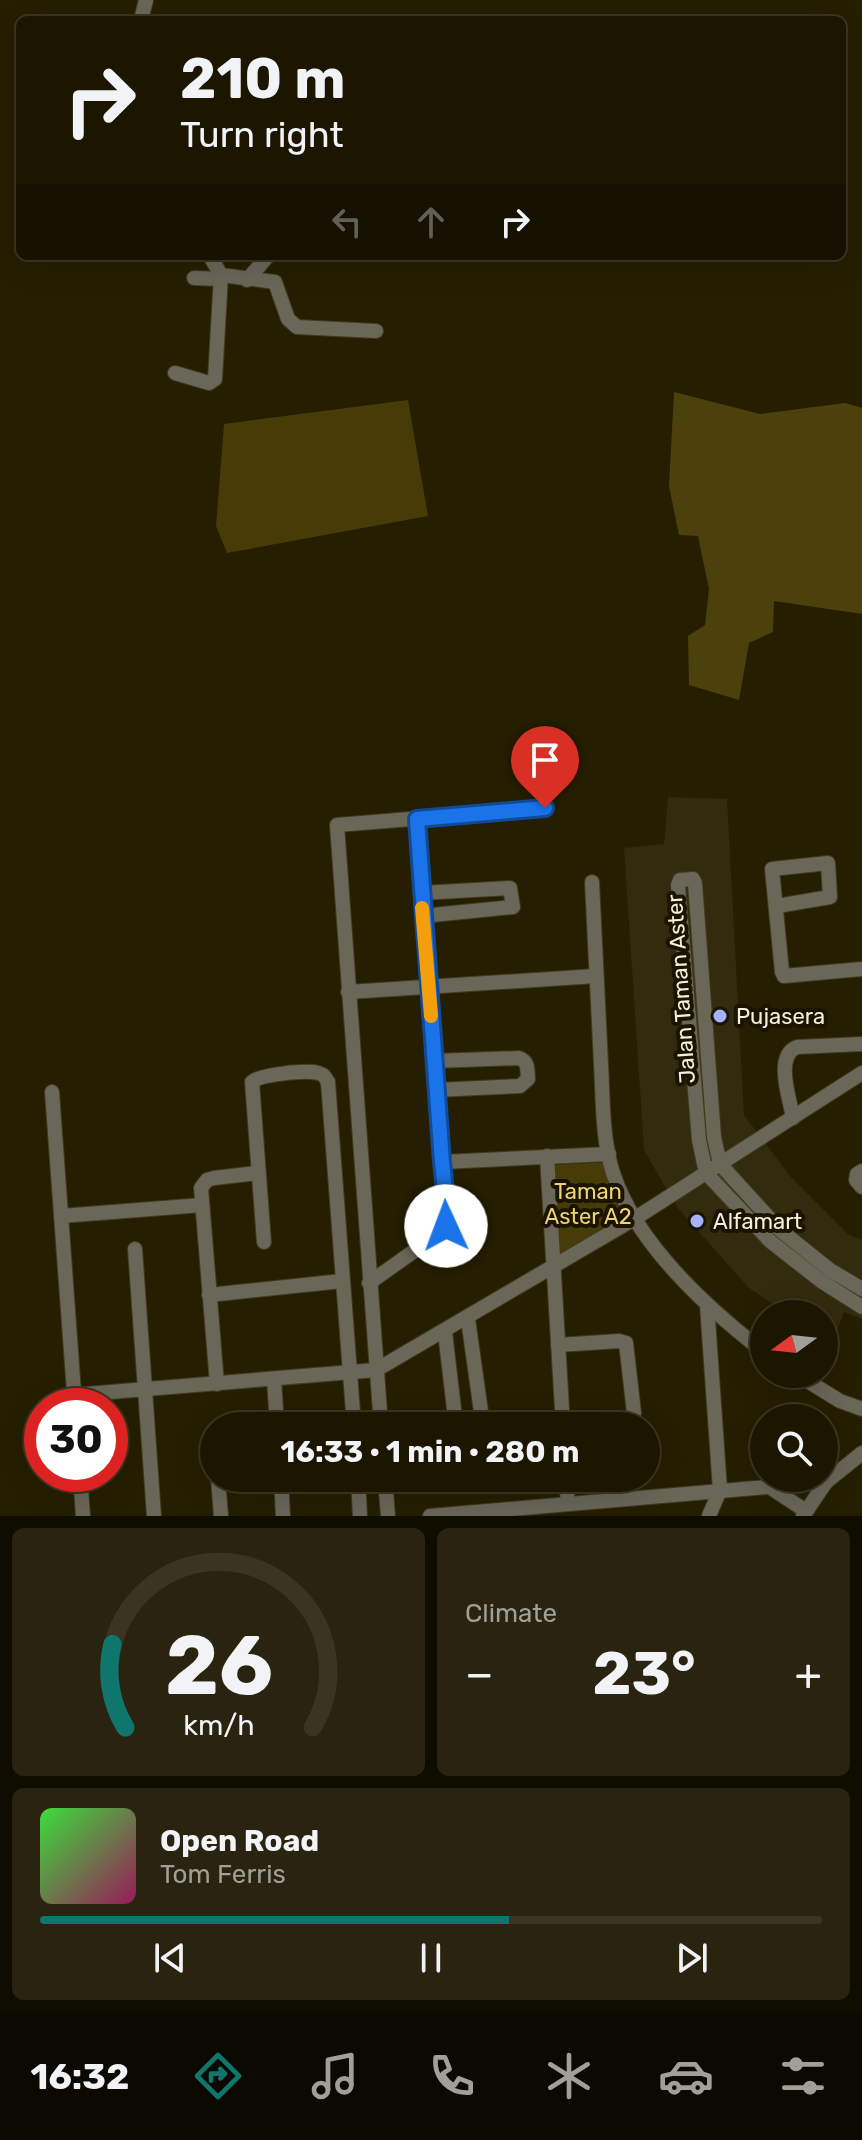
<!DOCTYPE html>
<meta charset="utf-8">
<style>
body{margin:0;font-family:Rubik,sans-serif;background:#29230f;color:#f1f3f6;height:100vh;display:flex;flex-direction:column;font-size:30px;white-space:nowrap}
*{box-sizing:border-box;margin:0}
p{font-size:26px;color:#a09f99}
.icon{flex:none;width:44px;height:44px;fill:none;stroke:currentColor;stroke-width:2;stroke-linecap:round;stroke-linejoin:round}
.map{position:relative;height:1516px;overflow:hidden}
.sheet{display:flex;flex-direction:column;gap:12px;padding:12px;background:#0f0c00;flex:1}
.sheet>*{flex:none}
.hud{position:absolute;left:16px;top:16px;width:830px;height:244px;border-radius:12px;box-shadow:0 8px 32px #0002,0 0 0 2px #3a3522;background:#1c1600;color:#f1f3f6;overflow:hidden}
.needle{width:52px;rotate:255deg}
.buttons{position:absolute;left:750px;top:1300px;display:grid;gap:16px}
.buttons a{display:grid;place-items:center;width:88px;height:88px;border-radius:50%;background:#1c1600;box-shadow:0 8px 32px #0002,0 0 0 2px #3a3522;font-size:40px}
.speed{position:absolute;left:24px;top:1388px;display:flex;gap:16px;font-size:40px;font-weight:700;text-align:center}
.speed>*{display:grid;place-content:center;width:104px;height:104px;border-radius:50%;background:#1c1600;box-shadow:0 8px 32px #0002,0 0 0 2px #3a3522;line-height:1}
.speed .limit{border:12px solid #d22;background:#fff;color:#111}
.pin{position:absolute;display:grid;place-items:center;width:68px;height:68px;color:#fff;margin:-82px -34px;border-radius:50% 50% 50% 0;rotate:-45deg;box-shadow:0 0 8px #0007}
.pin .icon{rotate:45deg}
.me{position:absolute;width:88px;margin:-44px;rotate:358deg;stroke-linejoin:round;filter:drop-shadow(0 0 6px #0008)}
.turn{display:flex;align-items:center;gap:28px;height:168px;padding:0 32px;font-size:36px}
.turn .icon{width:104px;height:104px;stroke-width:2.5}
.turn b{display:block;font-size:56px;line-height:68px}
.lanes{display:flex;align-items:center;height:76px;padding:0 32px;background:#0003;justify-content:center;gap:40px;direction:ltr}
.lanes .off{opacity:.35}
.big{font-size:60px;font-weight:700;line-height:1.1}
.sheet .tile{flex:1;display:flex;flex-direction:column;justify-content:center;gap:12px;min-width:0;padding:0 28px;border-radius:12px;background:#29230f}
.sheet .dial{align-items:center;gap:0}
.dial svg{height:208px;overflow:visible;fill:none;stroke:#3a3522;stroke-width:7;stroke-linecap:round;text-anchor:middle}
.dial text{fill:#f1f3f6;stroke:none}
.song{display:flex;align-items:center;gap:24px}
.cover{width:96px;height:96px;border-radius:12px;background:linear-gradient(135deg,hsl(120 70% 55%),hsl(330 70% 35%))}
.played{height:8px;border-radius:4px;background:linear-gradient(90deg,#0f766e 60%,#3a3522 60%)}
.keys{display:flex;justify-content:space-around;direction:ltr}
.heat{display:flex;justify-content:space-between;align-items:center;font-size:44px;direction:ltr}
.sheet .tiles{flex:1;display:grid;gap:12px;grid-template-columns:1fr 1fr}
.tile:last-child{grid-column:span 2}
.trip{position:absolute;left:200px;top:1412px;width:460px;height:80px;border-radius:40px;background:#1c1600;box-shadow:0 8px 32px #0002,0 0 0 2px #3a3522;font-weight:700;line-height:80px;text-align:center}
.tab-bar{display:flex;height:128px;justify-content:space-around;align-items:center;background:#0b0900;color:#a09f99}
.tab-bar .icon{width:56px;height:56px}
.tab-bar .current{color:#0f766e}
.tab-bar b{font-size:36px;color:#f1f3f6}
.map>svg:first-child{display:block}
</style>
<div class="map">
<svg width="862" height="1516" viewBox="0 0 862 1516">
<rect width="100%" height="100%" fill="#251e00"/>
<path fill="#322b0e" d="M668,797l59,2 17,316 46,61 59,59 13,5v79l-18,-7 -12,30 -8,-5v-23h-36l-39,-26 -72,-81 -33,-57 -20,-302 40,-4z"/>
<g fill="#473c07">
<path d="M408,400l20,116 -201,37 -11,-27 8,-102z"/>
<path d="M609,1162l22,55 -76,49 -5,-101z"/>
</g>
<path fill="#4c410c" d="M674,392l86,22 85,-11 17,5v206l-88,-13 -1,31 -24,11 -10,57 -50,-15 -1,-49 17,-11 4,-36 -11,-53 -19,-1 -10,-49z"/>
<g fill="none" stroke-linecap="round" stroke-linejoin="round">
<defs>
<g id="minor">
<path d="M141,20l5,-20"/>
<path d="M210,256l11,19 54,7 13,37 9,8 79,4"/>
<path d="M194,278l27,1"/>
<path d="M247,280l21,-24"/>
<path d="M175,373l34,10 6,-4 6,-104"/>
<path d="M592,882c3,61 6,121 9,182 2,35 1,75 12,109 23,70 94,135 151,179"/>
<path d="M421,893l89,-5 3,19 -91,9"/>
<path d="M777,906l53,-9 -2,-34 -56,6 10,103 2,4 78,-7"/>
<path d="M348,992l248,-16"/>
<path d="M434,1061l85,-3c10,4 8,11 9,21l-8,7 -84,4"/>
<path d="M52,1092l23,314"/>
<path d="M793,1118c-3,-19 -19,-62 4,-71l65,-3"/>
<path d="M547,1156l16,270"/>
<path d="M442,1162l167,-8"/>
<path d="M862,1171l-5,3 -1,6 6,7"/>
<path d="M61,1216l141,-11"/>
<path d="M264,1242l-12,-160c9,-8 55,-12 66,-9 7,2 6,3 10,9l26,344"/>
<path d="M135,1249l19,267"/>
<path d="M369,1283l72,-51 7,-13 -26,-303 -5,-97"/>
<path d="M862,1289l-32,-19 -50,-40 -60,-66 -6,-27 -19,-254 -2,-4 -13,1 -2,5 21,255 7,33 64,68 51,40 41,26"/>
<path d="M209,1295l133,-14"/>
<path d="M707,1305l13,185 -11,26"/>
<path d="M468,1319l15,107"/>
<path d="M445,1332l11,94"/>
<path d="M558,1345l61,-4 7,2 8,70 -10,8 -61,4"/>
<path d="M796,1374l44,27 22,8"/>
<path d="M274,1379l3,47"/>
<path d="M217,1384l-16,-196 6,-8 7,-2 43,-5"/>
<path d="M74,1395l302,-25 258,-151 228,-146"/>
<path d="M381,1426l-44,-601 208,-17"/>
<path d="M80,1474l3,42"/>
<path d="M218,1478l3,38"/>
<path d="M281,1478l2,38"/>
<path d="M358,1478l2,38"/>
<path d="M385,1478l3,38"/>
<path d="M566,1478l2,26"/>
<path d="M771,1488l35,23"/>
<path d="M430,1516l396,-34"/>
<path d="M803,1516l23,-34 36,-29"/>
</g>
</defs>
<use href="#minor" stroke="#423b1f" stroke-width="16"/>
<use href="#minor" stroke="#6a6759" stroke-width="14"/>
</g>
<g fill="none" stroke-linecap="round" stroke-linejoin="round">
<defs>
<path id="route" d="M446,1226l2,-7 -6,-57 -25,-343 128,-11"/>
</defs>
<use href="#route" stroke="#114b97" stroke-width="20"/>
<use href="#route" stroke="#1a73e8" stroke-width="14"/>
<path stroke="#f59e0b" stroke-width="14" d="M422,908l9,108"/>
</g>
<g fill="#a5b1fc" stroke="#1b1400" stroke-width="3">
<circle cx="720" cy="1016" r="8"/>
<circle cx="697" cy="1221" r="8"/>
</g>
<g text-anchor="middle" dominant-baseline="central" stroke-width="8" stroke-linejoin="round" paint-order="stroke">
<g font-size="22" fill="#f4f0de" stroke="#1b1400">
<text transform="translate(681 989) rotate(-94)">Jalan Taman Aster</text>
</g>
<g font-size="22" fill="#f4f0de" stroke="#1b1400" text-anchor="start">
<text x="736" y="1016">Pujasera</text>
<text x="713" y="1221">Alfamart</text>
</g>
<g font-size="22" fill="#ebd476" stroke="#1b1400">
<text x="588" y="1191">Taman<tspan x="588" dy="25">Aster A2</tspan></text>
</g>
</g>
</svg>
<div class="buttons">
<a><svg class="needle" viewBox="-14 -14 28 28"><path d="M0-13l5 13h-10z" fill="#e53935"/><path d="M0 13l5-13h-10z" fill="#a09f99"/></svg></a>
<a><svg class="icon" aria-label="search" viewBox="0 0 24 24"><circle cx="10" cy="10" r="6"/><path d="M15 15l6 6"/></svg></a>
</div>
<div class="speed"><div class="limit">30</div></div>
<div class="pin" style="left:545px;top:808px;background:#d93025"><svg class="icon" aria-label="arrive" viewBox="0 0 24 24"><path d="M6 21V4h12l-3 4 3 4H6"/></svg></div>
<svg class="me" style="left:446px;top:1226px" viewBox="-20 -20 40 40"><circle r="19" fill="#fff"/><path d="M0-13L10 11 0 6-10 11z" fill="#1a73e8"/></svg>
<div class="trip">16:33 · 1 min · 280 m</div>
<div class="hud">
<div class="turn"><svg class="icon" aria-label="right" viewBox="0 0 24 24"><path d="M7 20v-9h11M14 6l5 5-5 5"/></svg><div><b>210 m</b>Turn right</div></div>
<div class="lanes"><svg class="icon off" aria-label="left" viewBox="0 0 24 24"><path d="M17 20v-9H6M10 6l-5 5 5 5"/></svg><svg class="icon off" aria-label="ahead" viewBox="0 0 24 24"><path d="M12 20V5M6 11l6-6 6 6"/></svg><svg class="icon" aria-label="right" viewBox="0 0 24 24"><path d="M7 20v-9h11M14 6l5 5-5 5"/></svg></div>
</div>
</div>
<section class="sheet">
<div class="tiles">
<div class="tile dial"><svg viewBox="0 0 100 80">
<path d="M14 69A42 42 0 1 1 86 69"/>
<path d="M14 69A42 42 0 0 1 9 37" stroke="#0f766e"/>
<text x="50" y="56" font-size="32" font-weight="700">26</text>
<text x="50" y="72" font-size="11">km/h</text>
</svg></div>
<div class="tile"><p>Climate</p>
<div class="heat"><a>−</a><b class="big">23°</b><a>+</a></div>
</div>
<div class="tile">
<div class="song"><i class="cover"></i><div><b>Open Road</b><p>Tom Ferris</p></div></div>
<div class="played"></div>
<div class="keys"><svg class="icon" aria-label="previous" viewBox="0 0 24 24"><path d="M18 5L8 12l10 7zM5 5v14"/></svg><svg class="icon" aria-label="pause" viewBox="0 0 24 24"><path d="M8 5v14M16 5v14"/></svg><svg class="icon" aria-label="next" viewBox="0 0 24 24"><path d="M6 5l10 7-10 7zM19 5v14"/></svg></div>
</div>
</div>
</section>
<nav class="tab-bar">
<b>16:32</b>
<svg class="icon current" aria-label="directions" viewBox="0 0 24 24"><path d="M12 3l9 9-9 9-9-9zM9 14v-3h6M13 9l2 2-2 2"/></svg>
<svg class="icon" aria-label="music" viewBox="0 0 24 24"><path d="M9 18V5l10-2v13"/><circle cx="6" cy="18" r="3"/><circle cx="16" cy="16" r="3"/></svg>
<svg class="icon" aria-label="phone" viewBox="0 0 24 24"><path d="M5 4h4l2 5-3 2q2 4 5 5l2-3 5 2v4C11 20 4 13 5 4z"/></svg>
<svg class="icon" aria-label="climate" viewBox="0 0 24 24"><path d="M12 3v18M4 7l16 10M4 17L20 7"/></svg>
<svg class="icon" aria-label="car" viewBox="0 0 24 24"><path d="M5 17H2v-5l4-1 3-4h7l3 4 3 1v5h-3M9 17h6M6 11h13"/><circle cx="7" cy="17" r="2"/><circle cx="17" cy="17" r="2"/></svg>
<svg class="icon" aria-label="filters" viewBox="0 0 24 24"><path d="M4 7h16M4 17h16"/><circle cx="9" cy="7" r="2"/><circle cx="15" cy="17" r="2"/></svg>
</nav>
